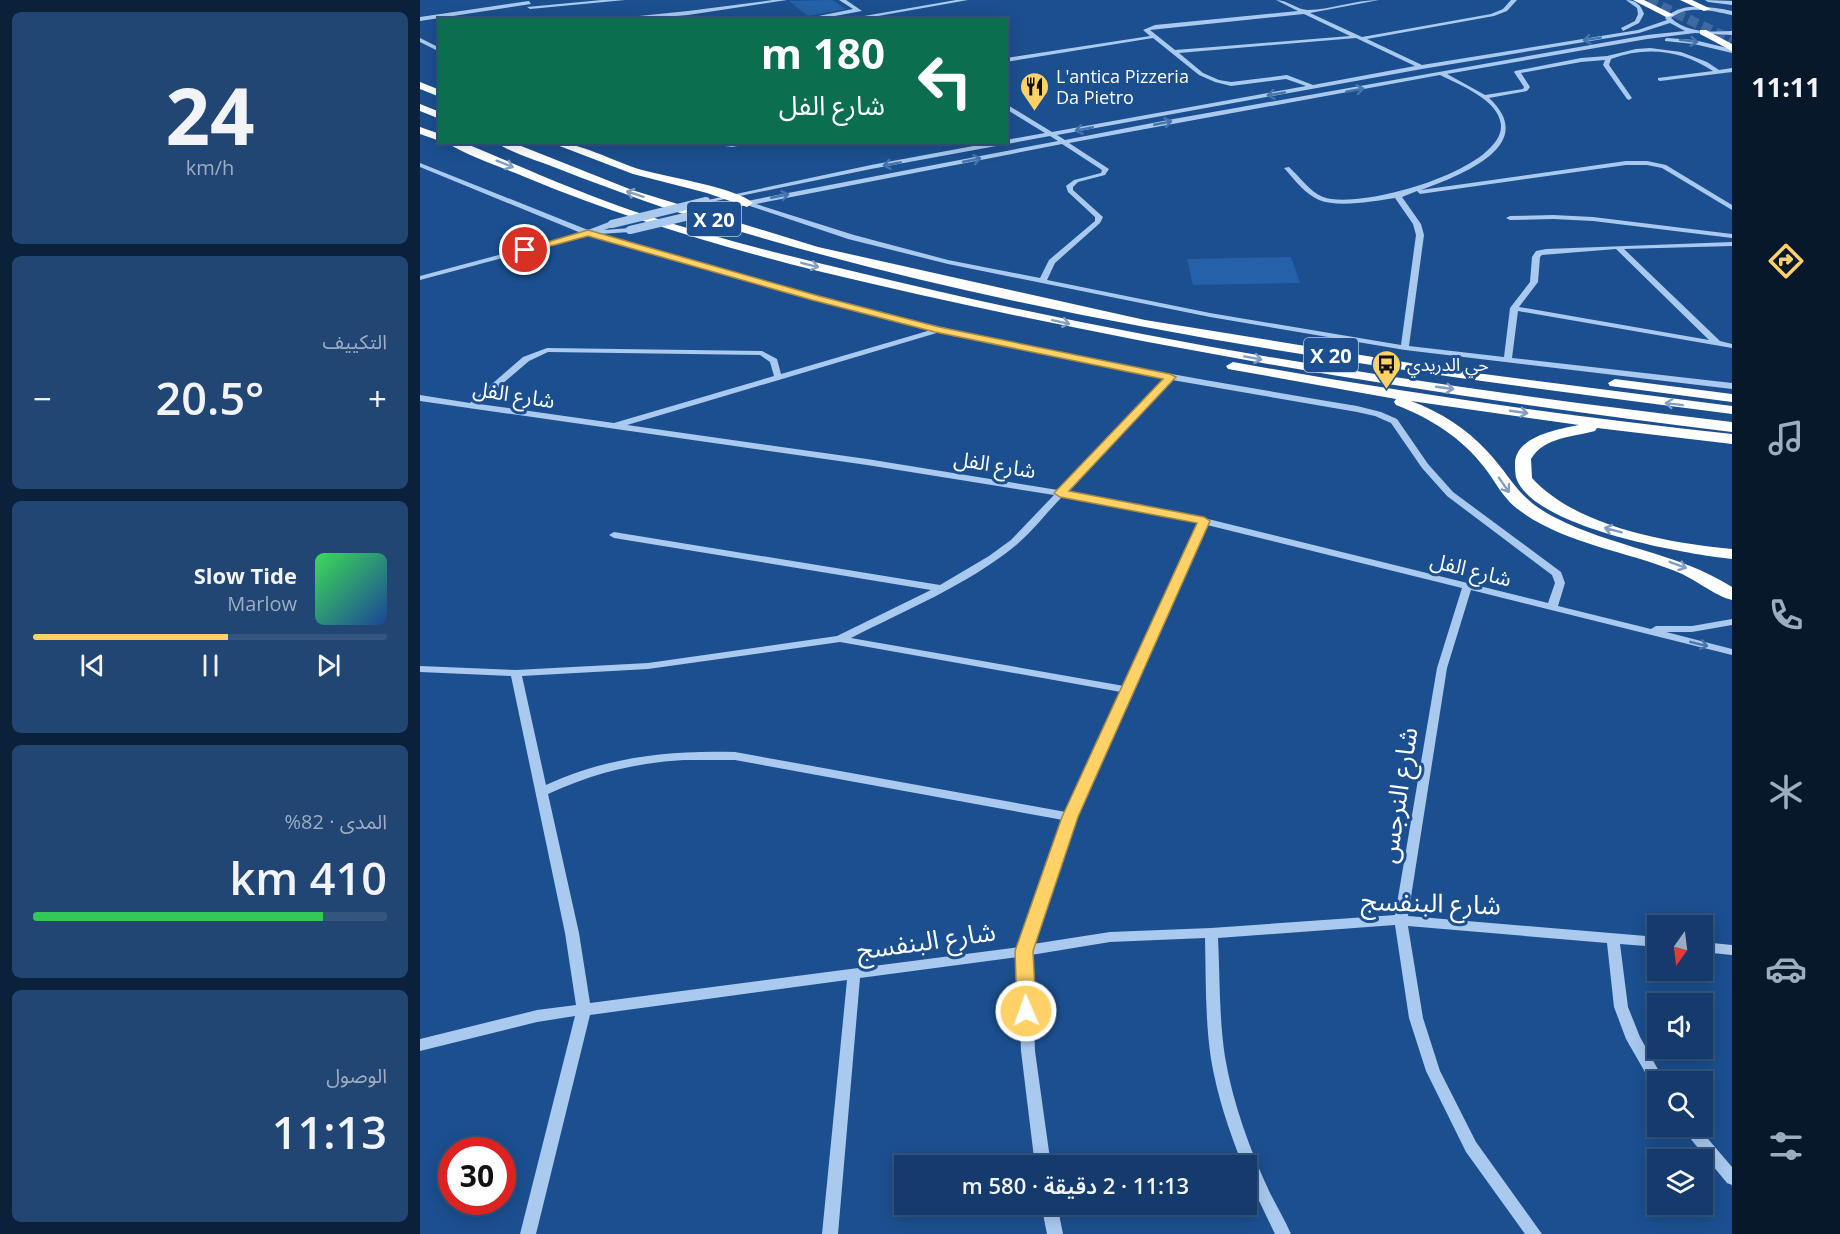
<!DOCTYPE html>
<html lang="ar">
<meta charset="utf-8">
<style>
body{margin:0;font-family:"Open Sans","Noto Sans Arabic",sans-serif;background:#214673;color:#f1f3f6;direction:rtl;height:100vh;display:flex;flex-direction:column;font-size:22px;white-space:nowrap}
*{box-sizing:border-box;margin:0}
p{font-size:20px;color:#9dadc1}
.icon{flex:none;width:33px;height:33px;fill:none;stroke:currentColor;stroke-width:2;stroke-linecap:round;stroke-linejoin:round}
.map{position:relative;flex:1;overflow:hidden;direction:ltr}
.drawer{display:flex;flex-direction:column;gap:12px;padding:12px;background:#0b203b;width:420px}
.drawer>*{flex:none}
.hud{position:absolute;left:18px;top:18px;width:570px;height:126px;border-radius:0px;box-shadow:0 3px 15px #0003,0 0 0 2px #33557e;direction:rtl;background:#0b6e4f;color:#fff;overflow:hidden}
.needle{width:39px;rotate:194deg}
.controls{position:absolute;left:1227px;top:915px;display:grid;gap:12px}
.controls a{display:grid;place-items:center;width:66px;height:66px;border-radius:0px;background:#143b6b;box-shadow:0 3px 15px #0003,0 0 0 2px #33557e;font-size:30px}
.speed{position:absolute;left:18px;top:1137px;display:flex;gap:12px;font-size:30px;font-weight:700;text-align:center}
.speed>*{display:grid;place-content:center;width:78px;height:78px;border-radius:50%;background:#143b6b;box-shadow:0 3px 15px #0003,0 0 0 2px #33557e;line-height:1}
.speed .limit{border:9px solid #d22;background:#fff;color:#111}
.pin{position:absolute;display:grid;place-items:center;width:51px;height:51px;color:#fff;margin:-26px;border:3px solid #fff;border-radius:50%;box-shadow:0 2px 6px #0007}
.me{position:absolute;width:66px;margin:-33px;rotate:358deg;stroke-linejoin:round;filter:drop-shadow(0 0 4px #0008)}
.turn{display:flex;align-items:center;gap:21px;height:126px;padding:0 24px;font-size:27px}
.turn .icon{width:78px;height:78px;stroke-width:2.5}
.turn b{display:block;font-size:42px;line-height:51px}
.big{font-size:45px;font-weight:600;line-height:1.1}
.drawer .card{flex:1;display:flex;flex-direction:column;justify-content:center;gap:9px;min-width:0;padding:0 21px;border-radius:9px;background:#214673}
.drawer .dial{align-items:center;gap:0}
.dial b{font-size:78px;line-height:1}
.song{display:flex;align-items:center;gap:18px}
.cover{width:72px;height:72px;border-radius:9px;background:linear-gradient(135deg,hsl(130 70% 55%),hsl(220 70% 35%))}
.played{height:6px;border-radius:3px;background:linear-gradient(90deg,#ffd166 55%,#33557e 55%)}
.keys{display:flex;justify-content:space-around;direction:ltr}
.heat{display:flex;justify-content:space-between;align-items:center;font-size:33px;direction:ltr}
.charge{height:9px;border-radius:4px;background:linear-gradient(90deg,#34c759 82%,#33557e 0)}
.trip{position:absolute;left:474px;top:1155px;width:363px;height:60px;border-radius:0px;background:#143b6b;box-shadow:0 3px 15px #0003,0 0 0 2px #33557e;font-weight:600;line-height:60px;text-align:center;direction:rtl}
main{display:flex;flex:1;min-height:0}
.tabs{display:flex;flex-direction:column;width:108px;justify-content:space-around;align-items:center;background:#08182b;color:#9dadc1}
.tabs .icon{width:42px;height:42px}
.tabs .active{color:#ffd166}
.tabs b{font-size:27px;color:#f1f3f6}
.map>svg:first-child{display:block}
</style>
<main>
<nav class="tabs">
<b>11:11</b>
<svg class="icon active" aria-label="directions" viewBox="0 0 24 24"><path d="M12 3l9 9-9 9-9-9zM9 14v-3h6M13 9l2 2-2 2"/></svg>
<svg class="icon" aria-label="music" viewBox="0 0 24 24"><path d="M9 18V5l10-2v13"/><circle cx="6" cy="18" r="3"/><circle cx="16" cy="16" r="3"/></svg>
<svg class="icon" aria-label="phone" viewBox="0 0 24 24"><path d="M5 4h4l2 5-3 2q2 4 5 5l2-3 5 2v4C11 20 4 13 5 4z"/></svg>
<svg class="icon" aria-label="climate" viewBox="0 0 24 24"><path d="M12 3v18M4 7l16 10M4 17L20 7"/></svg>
<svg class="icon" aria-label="car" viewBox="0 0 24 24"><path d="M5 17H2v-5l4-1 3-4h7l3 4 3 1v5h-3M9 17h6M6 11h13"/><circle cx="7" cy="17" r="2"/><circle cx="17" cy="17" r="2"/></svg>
<svg class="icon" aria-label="filters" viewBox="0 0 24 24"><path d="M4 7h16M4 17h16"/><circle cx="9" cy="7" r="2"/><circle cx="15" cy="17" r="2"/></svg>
</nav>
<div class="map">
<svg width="1312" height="1234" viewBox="0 0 1312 1234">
<rect width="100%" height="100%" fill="#1b4f8f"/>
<g fill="#2461a8">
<path d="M412,0l14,9 -38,7 -19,-15z"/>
<path d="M871,257l9,26 -107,2 -6,-26z"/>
</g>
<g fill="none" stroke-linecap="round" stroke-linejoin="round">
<path stroke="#3d69a0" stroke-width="10" stroke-dasharray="10 5" stroke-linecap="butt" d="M1228,0l84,40"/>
<g fill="#a9c9ee" fill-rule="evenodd">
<path d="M182,0h23l-95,9 -3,-2z"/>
<path d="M353,0h14l-99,15 -60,5h-28l88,-9z"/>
<path d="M419,0h7l16,11 -49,9h-14l54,-11z"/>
<path d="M536,0h12l-101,18 -3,-2z"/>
<path d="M856,0c12,0 21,10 32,10 22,0 46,-10 71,-10l-69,13 52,24 129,-23 12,-5 8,-9h6l-10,11 -13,5 -127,23 55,26 216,-35 29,-10 -2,-2c18,-17 45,-11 67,-7v4c-19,-4 -45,-11 -61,3 15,15 41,14 61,13v4l-37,-2 -48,6 -200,35 38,21 38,-6 1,-2 -10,-15 1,-1 66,-13 26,-2 29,-7 14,-1 31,4 26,10 12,8 13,-2v4l-72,9 -2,-1v-2l55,-7c-32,-21 -67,-25 -102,-12l-2,6 23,33 -3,2 -2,-1 -24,-34 2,-5 -24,2 -60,11 9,14 -3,4 -38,7c52,48 -31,78 -68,92l205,-29h21l19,4 66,40v5l-70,-42 -15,-3h-21l-206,29 -3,-3 -15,6 19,27 3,11 -15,111 95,11 6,-49 20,-26 2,-25 4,-6 10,-2 186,-7v4l-108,3 96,92 12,3v4l-214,-37 -6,47 220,25v6l-327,-39 -195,-33 -262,-53 -100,-25 -101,-34 -24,5 -3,-2 27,-7 311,-60 -8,-5 -179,33 -165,34 -3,-2 168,-36 124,-23h11v-2l39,-7 -39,-24v-5l46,28 254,-46 -20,-7 -55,7 -16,-4 -16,-7 -46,-37 -147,24v-4l144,-22 -7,-6 12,-5 143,-14zM884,14l46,22 -175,14 -25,-20zM1250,23l15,8 -38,4 -479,85 -103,20 -8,-5 365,-66 217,-36zM936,38l59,28 -102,19 -26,-10 -56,7 -12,-2 -16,-7 -24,-20zM1020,75c20,10 59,25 61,50 3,45 -143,86 -178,72 -14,-6 -23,-20 -34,-30l-5,1c10,11 21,26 35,32 19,8 56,1 76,-2l18,26 3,11 -15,110 -191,-32 -163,-33 8,-17 45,-40 3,-6 -30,-27v-3l5,-5 27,-7 4,-6 -40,-26zM642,144l40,26 -1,3 -27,7 -8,6 2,6 27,25v4l-46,39 -9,18 -92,-18 -94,-25 -98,-31zM1196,249l93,91 -190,-33 19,-25 2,-25 2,-2z"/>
<path d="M1206,0c10,0 15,5 18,14l-5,9 -16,8 -2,-3 14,-7 3,-7 -1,-6z"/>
<path d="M1285,0l27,1v4l-24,-3z"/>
<path d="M109,1l2,3 -111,17v-4z"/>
<path d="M0,38l20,10v4l-20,-10z"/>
<path d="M1247,38l27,2 38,9v4l-38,-9 -29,-3v-2z"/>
<path d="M277,142h63l-28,5z"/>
<path d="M0,163l168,67 21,-8h6v4l-11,4 26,-2 4,2 -4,2 -31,2c112,32 224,66 338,92 139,33 280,56 420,80l24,6 16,7 31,45 25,28 108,80 4,11 -7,23 93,23 5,-3h36l40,-7v6l-40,7h-26l66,17v6l-261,-65 -24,78 -39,248 250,21v10l-38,-3 8,63 12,30 25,45h-7v6l-5,-2 -27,-47 -12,-32 -7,-64 -199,-17 15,92 17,53 36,71 66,92h-17l-59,-82 -40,-81 -17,-53 -14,-93 -177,13c2,39 1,80 7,119 8,47 25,93 45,136 7,14 15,27 21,41h-16l-27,-56 -2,-12h-3c-14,-35 -26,-71 -32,-107 -6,-40 -5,-81 -6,-121l-95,4 -79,13 4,96 16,115h-16l-14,-115 -3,-94 -158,21 -22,256h-16l25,-254 -257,35 -54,219h-16l55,-218 -38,6 -117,29v-12l117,-29 39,-5 -11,-72 -54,-257 -91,-4v-6l96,4 132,-7 189,-27 94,-46 -317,-52 -5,-3 5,-3 326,53 49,-29 22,-16 43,-45 -187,-30 -447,-64v-6l50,8 53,-46 24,-9 215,3 15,8 4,15 150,-44 -119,-30 -224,-65 -168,45v-4l161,-43 -161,-66zM520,332l224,46 -106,112 -191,-31 -240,-34zM128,352l212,3 10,7 4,14 -160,47 -135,-19 50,-43zM752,380l185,32 18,4 16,7 31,45 25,28 105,79 3,8 -7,20 -344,-85 -137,-27zM643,496l135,27 -74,163 -273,-48c55,-28 116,-53 164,-92 17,-14 32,-34 48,-50zM787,525l255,63 -25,80 -42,247 -184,13 -101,4 -77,12 43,-127zM420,642l281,50 -55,120 -331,-60c-66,-2 -128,5 -189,33l-24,-109 126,-7zM264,760h51l328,60 -44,127 -429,56 -11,-70 -31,-139c46,-21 86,-31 136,-34z"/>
<path d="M1133,215l40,2 139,17v4l-139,-17 -40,-2 -43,1 -4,-2 4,-2z"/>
<path d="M1282,942l30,3v10l-30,-3z"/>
<path d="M1260,1126h17l35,41v18l-5,-2z"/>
<path d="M621,1204h16l6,30h-16z"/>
</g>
<g fill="#fff" fill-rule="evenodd">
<path d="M1213,0h11l30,15 -8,2z"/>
<path d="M1260,0h12l19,9 -7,2z"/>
<path d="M1280,30h6l26,14v7l-32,-17z"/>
<path d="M0,82l20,8v7l-20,-8z"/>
<path d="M0,104l20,8v7l-20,-8z"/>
<path d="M0,127l20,7v7l-20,-7z"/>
<path d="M26,142h16c60,25 120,52 183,73 95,31 194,53 292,76 261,60 528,100 795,131v10c-306,-37 -610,-88 -910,-160 -101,-25 -201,-55 -297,-95 -26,-11 -56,-20 -79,-35z"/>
<path d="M75,142h16l121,48 186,57 327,73 308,50 279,36v8c-337,-43 -677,-88 -1004,-186 -57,-17 -113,-37 -169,-59 -20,-8 -46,-15 -64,-27z"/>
<path d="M129,142c33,0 62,19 93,28 25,7 95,18 111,33l-6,4 -40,-14 -74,-19z"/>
<path d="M813,362c165,30 332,54 499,72v10l-135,-16 -2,3c-22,6 -51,6 -64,28l1,19c45,49 136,65 200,71v10c-47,-5 -195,-31 -215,-79 -2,-4 -2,-13 -2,-18 2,-26 44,-33 64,-37l-168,-24c29,11 55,27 76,50 27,29 29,46 67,66 57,30 123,35 178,70v13c-17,-4 -38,-22 -57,-29 -52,-21 -115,-28 -160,-64 -13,-11 -20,-26 -31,-40 -22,-29 -54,-49 -88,-62l-2,-3 2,-3 -168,-30 -2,-3z"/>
<path d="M1195,379l117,15v8l-122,-16 -2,-3z"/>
</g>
<g stroke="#a9c9ee" stroke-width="8">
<path d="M192,224l94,-23"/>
<path d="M210,230l93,-22"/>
</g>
</g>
<defs><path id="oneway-shaft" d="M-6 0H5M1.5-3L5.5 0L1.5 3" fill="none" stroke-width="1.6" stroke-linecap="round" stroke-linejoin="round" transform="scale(1.5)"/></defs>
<g stroke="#4674ac">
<use href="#oneway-shaft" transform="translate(1172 39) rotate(171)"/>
<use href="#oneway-shaft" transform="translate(1269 41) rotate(7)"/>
<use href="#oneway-shaft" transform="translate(935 90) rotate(-10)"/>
<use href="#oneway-shaft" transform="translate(856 94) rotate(170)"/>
<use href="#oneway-shaft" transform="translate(743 123) rotate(-11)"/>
<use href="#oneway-shaft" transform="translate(664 129) rotate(169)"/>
<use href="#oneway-shaft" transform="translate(552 160) rotate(-11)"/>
<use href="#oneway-shaft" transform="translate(472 164) rotate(170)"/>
<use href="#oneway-shaft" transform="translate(360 196) rotate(-11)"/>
<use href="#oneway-shaft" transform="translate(1279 644) rotate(14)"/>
</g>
<g stroke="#829ec1">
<use href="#oneway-shaft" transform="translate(85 164) rotate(22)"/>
<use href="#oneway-shaft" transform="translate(215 194) rotate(-162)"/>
<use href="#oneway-shaft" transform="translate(390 265) rotate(14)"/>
<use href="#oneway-shaft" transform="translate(641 322) rotate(12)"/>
<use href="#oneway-shaft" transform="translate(833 358) rotate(10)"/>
<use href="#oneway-shaft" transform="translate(1025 388) rotate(8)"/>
<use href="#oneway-shaft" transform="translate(1254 404) rotate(-173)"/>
<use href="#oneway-shaft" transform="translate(1099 412) rotate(8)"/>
<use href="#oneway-shaft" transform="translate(1084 485) rotate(55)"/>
<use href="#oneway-shaft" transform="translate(1193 530) rotate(-165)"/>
<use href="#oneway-shaft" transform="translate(1258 565) rotate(21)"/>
</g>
<path fill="#ffd166" stroke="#a68842" stroke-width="1.5" d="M168,230l231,66 120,31 231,47 6,3 -107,114 135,26 6,4 -132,296 -45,134 3,60 -3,6 -7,2 -6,-2 -3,-6 -2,-60 47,-134 135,-294 -137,-26 -6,-4 109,-114 -228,-47 -123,-32 -224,-64 -63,17 -5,-3z"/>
<defs>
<symbol id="restaurant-pin" viewBox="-11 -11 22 30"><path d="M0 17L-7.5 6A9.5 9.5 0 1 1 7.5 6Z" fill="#ffd166" stroke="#1b4f8f"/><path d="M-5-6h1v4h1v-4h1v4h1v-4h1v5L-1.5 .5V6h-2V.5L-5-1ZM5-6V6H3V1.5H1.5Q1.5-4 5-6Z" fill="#111"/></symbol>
<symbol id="bus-pin" viewBox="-11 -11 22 30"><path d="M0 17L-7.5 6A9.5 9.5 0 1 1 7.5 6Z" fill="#ffd166" stroke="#1b4f8f"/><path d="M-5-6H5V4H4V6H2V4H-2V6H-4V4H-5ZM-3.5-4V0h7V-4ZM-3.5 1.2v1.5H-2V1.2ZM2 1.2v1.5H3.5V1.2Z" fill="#111"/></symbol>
</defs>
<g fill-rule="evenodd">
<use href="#restaurant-pin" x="598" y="70" width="33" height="45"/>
<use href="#bus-pin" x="950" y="348" width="33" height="45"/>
</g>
<g text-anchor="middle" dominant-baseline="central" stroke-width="6" stroke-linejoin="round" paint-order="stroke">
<g font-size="18" fill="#fff" stroke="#1b4f8f" text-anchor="start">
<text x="636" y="76">L'antica Pizzeria<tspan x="636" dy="21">Da Pietro</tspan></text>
<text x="987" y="364">حي الدريدي</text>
</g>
<g fill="#1b4f8f" stroke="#bbcadd" stroke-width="1.5">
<rect x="267" y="202" width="54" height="34" rx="4.5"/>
<rect x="884" y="338" width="54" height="34" rx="4.5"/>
</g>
<g font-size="20" font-weight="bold" fill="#fff">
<text x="294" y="219">X 20</text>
<text x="911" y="355">X 20</text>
</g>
<g font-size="21" fill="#fff" stroke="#1b4f8f">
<text transform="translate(94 394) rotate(9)">شارع الفل</text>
<text transform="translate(575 464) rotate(9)">شارع الفل</text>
<text transform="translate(1051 569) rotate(14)">شارع الفل</text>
</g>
<g font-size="26" fill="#fff" stroke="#1b4f8f">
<text transform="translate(977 795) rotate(-81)">شارع النرجس</text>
<text transform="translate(1011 902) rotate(2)">شارع البنفسج</text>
<text transform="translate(506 940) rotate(-8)">شارع البنفسج</text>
</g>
</g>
</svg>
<div class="controls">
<a><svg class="needle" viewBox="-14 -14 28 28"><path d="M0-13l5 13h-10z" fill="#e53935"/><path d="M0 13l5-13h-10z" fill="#9dadc1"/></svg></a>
<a><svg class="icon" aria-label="sound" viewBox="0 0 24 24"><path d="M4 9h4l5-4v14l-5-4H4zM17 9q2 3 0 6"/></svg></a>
<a><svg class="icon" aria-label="search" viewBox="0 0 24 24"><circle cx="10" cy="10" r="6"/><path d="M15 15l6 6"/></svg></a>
<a><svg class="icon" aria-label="layers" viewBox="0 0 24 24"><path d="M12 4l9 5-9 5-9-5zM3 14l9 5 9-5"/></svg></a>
</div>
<div class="speed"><div class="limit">30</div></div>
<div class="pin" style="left:105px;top:250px;background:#d93025"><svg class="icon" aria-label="arrive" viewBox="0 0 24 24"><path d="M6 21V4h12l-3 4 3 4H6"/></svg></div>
<svg class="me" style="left:606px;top:1011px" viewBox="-20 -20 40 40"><circle r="17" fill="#ffd166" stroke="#fff" stroke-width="3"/><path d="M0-11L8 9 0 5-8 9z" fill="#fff"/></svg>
<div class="trip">11:13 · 2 دقيقة · 580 m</div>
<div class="hud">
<div class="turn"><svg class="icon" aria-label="left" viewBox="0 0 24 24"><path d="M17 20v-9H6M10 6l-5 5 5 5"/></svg><div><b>180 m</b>شارع الفل</div></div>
</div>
</div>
<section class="drawer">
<div class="card dial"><b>24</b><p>km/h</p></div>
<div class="card"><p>التكييف</p>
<div class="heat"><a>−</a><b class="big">20.5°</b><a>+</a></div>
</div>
<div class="card">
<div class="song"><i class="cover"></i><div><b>Slow Tide</b><p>Marlow</p></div></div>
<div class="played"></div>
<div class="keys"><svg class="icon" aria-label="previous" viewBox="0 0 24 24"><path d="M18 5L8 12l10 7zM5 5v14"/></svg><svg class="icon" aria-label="pause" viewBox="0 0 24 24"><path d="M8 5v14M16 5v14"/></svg><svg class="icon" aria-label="next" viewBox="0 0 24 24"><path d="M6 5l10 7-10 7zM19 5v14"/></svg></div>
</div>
<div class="card"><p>المدى · 82%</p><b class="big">410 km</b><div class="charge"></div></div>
<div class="card"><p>الوصول</p><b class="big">11:13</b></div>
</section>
</main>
